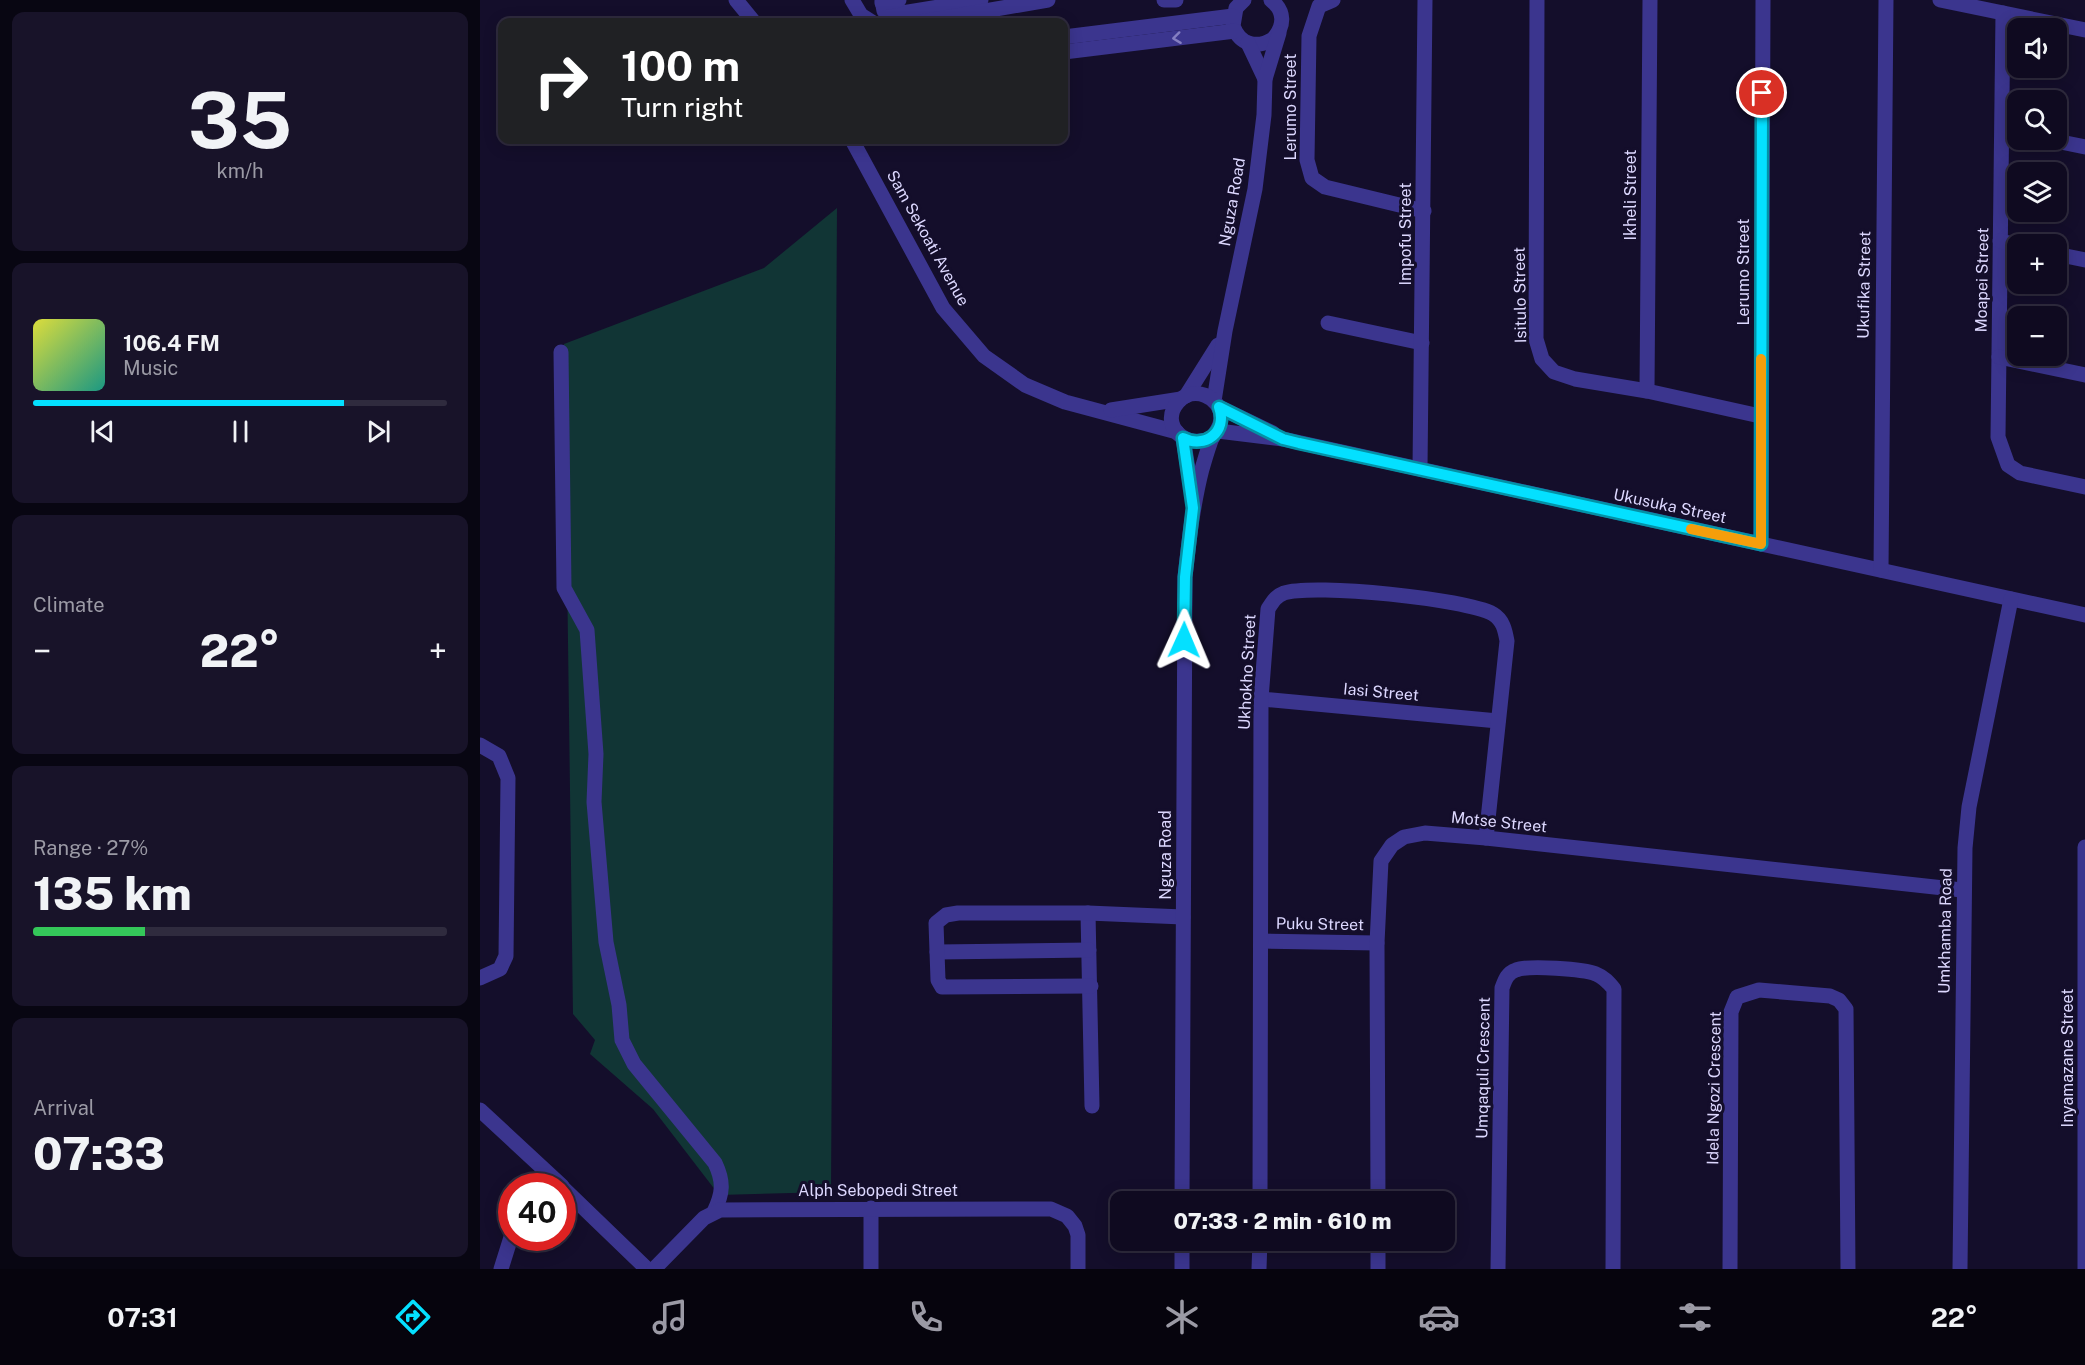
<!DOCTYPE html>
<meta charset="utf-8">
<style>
body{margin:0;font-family:"Public Sans",sans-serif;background:#181329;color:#f1f3f6;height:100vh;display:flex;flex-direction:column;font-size:22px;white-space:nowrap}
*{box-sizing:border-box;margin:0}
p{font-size:20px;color:#9b9aa5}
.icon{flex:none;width:33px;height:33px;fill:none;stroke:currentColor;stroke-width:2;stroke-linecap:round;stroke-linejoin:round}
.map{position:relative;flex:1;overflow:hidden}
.sheet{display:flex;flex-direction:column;gap:12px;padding:12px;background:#080612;width:480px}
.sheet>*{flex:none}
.guide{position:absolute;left:18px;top:18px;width:570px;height:126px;border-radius:12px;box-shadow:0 3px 15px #0003,0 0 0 2px #2f2b3e;background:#202124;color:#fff;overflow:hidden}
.buttons{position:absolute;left:1527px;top:18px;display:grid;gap:12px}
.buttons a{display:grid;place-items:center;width:60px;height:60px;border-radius:12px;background:#0f0a20;box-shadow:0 3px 15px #0003,0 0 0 2px #2f2b3e;font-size:30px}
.speed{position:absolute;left:18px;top:1173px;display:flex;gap:12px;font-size:30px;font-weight:700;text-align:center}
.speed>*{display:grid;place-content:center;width:78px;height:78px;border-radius:50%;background:#0f0a20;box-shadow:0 3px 15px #0003,0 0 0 2px #2f2b3e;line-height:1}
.speed .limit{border:9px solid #d22;background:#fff;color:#111}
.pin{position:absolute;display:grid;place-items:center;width:51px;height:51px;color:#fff;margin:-26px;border:3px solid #fff;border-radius:50%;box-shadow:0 2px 6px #0007}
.me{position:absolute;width:66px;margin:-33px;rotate:1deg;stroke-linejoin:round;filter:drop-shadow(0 0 4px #0008)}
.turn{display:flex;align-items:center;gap:21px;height:126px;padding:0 24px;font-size:27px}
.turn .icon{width:78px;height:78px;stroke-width:2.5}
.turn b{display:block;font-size:42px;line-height:51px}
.big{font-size:45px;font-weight:800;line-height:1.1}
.sheet .card{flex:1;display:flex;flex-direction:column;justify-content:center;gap:9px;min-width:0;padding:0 21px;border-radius:12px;background:#181329}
.sheet .dial{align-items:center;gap:0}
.dial b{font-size:78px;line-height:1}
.song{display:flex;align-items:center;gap:18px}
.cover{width:72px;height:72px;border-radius:9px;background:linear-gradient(135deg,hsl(60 70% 55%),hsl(170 70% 35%))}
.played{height:6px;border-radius:3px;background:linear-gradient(90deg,#04e0ff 75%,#2f2b3e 75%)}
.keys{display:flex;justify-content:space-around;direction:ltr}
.heat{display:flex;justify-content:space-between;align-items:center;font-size:33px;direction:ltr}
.charge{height:9px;border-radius:4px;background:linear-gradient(90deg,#34c759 27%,#2f2b3e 0)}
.trip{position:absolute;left:630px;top:1191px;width:345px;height:60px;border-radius:12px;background:#0f0a20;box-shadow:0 3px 15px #0003,0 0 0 2px #2f2b3e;font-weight:800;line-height:60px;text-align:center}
.tab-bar{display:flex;height:96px;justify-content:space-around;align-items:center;background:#06040d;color:#9b9aa5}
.tab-bar .icon{width:42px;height:42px}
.tab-bar .selected{color:#04e0ff}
.tab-bar b{font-size:27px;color:#f1f3f6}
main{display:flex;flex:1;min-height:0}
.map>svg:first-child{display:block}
</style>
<main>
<section class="sheet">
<div class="card dial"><b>35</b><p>km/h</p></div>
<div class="card">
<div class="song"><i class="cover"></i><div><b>106.4 FM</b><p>Music</p></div></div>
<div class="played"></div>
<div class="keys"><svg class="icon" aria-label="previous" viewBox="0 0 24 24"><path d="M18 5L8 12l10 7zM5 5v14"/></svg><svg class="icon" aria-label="pause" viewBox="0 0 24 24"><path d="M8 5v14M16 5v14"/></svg><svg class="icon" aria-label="next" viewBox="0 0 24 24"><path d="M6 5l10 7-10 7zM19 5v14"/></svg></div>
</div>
<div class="card"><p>Climate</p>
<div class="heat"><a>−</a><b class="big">22°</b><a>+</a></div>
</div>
<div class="card"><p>Range · 27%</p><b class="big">135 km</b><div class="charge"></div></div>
<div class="card"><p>Arrival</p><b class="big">07:33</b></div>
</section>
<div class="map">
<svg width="1605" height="1269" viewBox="0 0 1605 1269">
<rect width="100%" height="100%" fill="#140e2b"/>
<path fill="#113535" d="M357,208l-6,984 -112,3 -66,-86 -63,-55 5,-14 -22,-26 -9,-670 200,-76z"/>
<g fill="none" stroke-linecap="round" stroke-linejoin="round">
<g stroke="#3b358e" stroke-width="15">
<path d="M256,0l18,22"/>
<path d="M372,0l9,15 11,7"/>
<path d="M402,0l2,11 6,4 91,-15"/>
<path d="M684,0h12"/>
<path d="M764,0l-8,8 -3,18c7,19 24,23 40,13 12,-13 12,-28 -2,-39"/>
<path d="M853,0l-14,6 -10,30 -2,124 5,18 13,9 99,24"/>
<path d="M1057,0l-1,339 6,20 12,13 21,7 72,12 113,25"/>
<path d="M1460,0l145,30"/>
<path d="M402,3l17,-3"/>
<path d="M1523,13l-5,424 10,28 12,8 65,14"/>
<path d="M441,22l127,-22"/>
<path d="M584,37l169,-21"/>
<path d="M768,43l17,36"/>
<path d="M584,52l171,-21"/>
<path d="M372,140l91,168 41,48 41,29 40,17 112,30"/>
<path d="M1571,140l34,7"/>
<path d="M1520,241l18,4"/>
<path d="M1576,254l29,6"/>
<path d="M848,323l94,20"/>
<path d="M81,352l3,236 23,42 9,124 -2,48 12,140 13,63 3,35 12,24 81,99c9,19 8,30 -1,49"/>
<path d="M1519,357l86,18"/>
<path d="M1167,391l3,-391"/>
<path d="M706,396l32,-51"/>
<path d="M734,401l11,-70 30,-142 9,-74 1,-36 14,-46"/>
<path d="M739,407l54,26"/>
<path d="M631,410l70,-11"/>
<path d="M738,431l65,8 802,176"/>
<path d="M703,438l9,55"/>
<path d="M940,469l5,-469"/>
<path d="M1281,544l2,-544"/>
<path d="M1401,570l5,-570"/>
<path d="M781,699l237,22"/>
<path d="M0,745l19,11 9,22 -2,178 -6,13 -20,9"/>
<path d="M608,913l4,193"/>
<path d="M781,941l116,2"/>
<path d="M457,952l152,-2"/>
<path d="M611,986l-149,1 -4,-7 -2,-57 10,-8 12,-2h130l95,4"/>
<path d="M0,1110l82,76"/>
<path d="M82,1187l85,82"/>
<path d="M702,1202l3,-625c4,-37 8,-73 17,-108 3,-10 6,-21 10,-31 4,-7 9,-11 9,-20 0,-22 -28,-33 -43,-16 -20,23 9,50 35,35"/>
<path d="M780,1202l1,-503 7,-90c5,-8 8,-13 16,-16 30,-10 182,6 209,21 10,6 12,16 14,27l-21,197"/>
<path d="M898,1202l-1,-259 4,-82 11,-16 12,-8 21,-4 61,5 476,52"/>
<path d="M391,1208v61"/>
<path d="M21,1269l11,-35"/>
<path d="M174,1269l50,-51 16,-8 331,-1 16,7 8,10 3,9v34"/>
<path d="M702,1269v-29"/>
<path d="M779,1269l1,-29"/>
<path d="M898,1269v-29"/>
<path d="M1018,1269l4,-281c3,-8 5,-15 14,-18 12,-5 68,-1 80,4 8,3 13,9 18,15l-1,280"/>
<path d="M1250,1269l1,-257 6,-15 22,-7 71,6 9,4 7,9 2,260"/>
<path d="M1480,1269l5,-421 4,-41 42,-208"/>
<path d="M1605,1269v-422"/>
</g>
</g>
<defs><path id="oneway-chevron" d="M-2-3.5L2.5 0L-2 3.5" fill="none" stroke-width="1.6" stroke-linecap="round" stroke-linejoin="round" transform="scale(1.5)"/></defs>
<use stroke="#847ec1" href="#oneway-chevron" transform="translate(697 38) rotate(173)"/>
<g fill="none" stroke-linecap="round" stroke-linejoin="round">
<defs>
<path id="route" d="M704,640l1,-63 8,-69 -10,-70c22,11 45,-6 36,-31l64,32 16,4 462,101 1,-451"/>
</defs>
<use href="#route" stroke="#0392a6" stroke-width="15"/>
<use href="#route" stroke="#04e0ff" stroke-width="10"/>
<path stroke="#f59e0b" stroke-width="10" d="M1211,529l70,15v-185"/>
</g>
<g text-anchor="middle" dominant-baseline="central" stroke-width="6" stroke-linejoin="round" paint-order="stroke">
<g font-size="16" fill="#ddd8ff" stroke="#140e2b">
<text transform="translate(810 107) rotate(-90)">Lerumo Street</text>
<text transform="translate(1150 195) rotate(-90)">Ikheli Street</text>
<text transform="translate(752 202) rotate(-80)">Nguza Road</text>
<text transform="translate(925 234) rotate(-90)">Impofu Street</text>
<text transform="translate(448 238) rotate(61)">Sam Sekoati Avenue</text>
<text transform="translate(1263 272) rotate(-90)">Lerumo Street</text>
<text transform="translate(1502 280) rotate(-89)">Moapei Street</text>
<text transform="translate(1384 285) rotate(-89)">Ukufika Street</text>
<text transform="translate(1040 295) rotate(-91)">Isitulo Street</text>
<text transform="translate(1190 506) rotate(12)">Ukusuka Street</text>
<text transform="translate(767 672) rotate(-87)">Ukhokho Street</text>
<text transform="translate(901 692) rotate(5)">Iasi Street</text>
<text transform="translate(1019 822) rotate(6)">Motse Street</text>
<text transform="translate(685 855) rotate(-90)">Nguza Road</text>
<text transform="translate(840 924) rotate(1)">Puku Street</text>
<text transform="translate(1465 931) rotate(-89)">Umkhamba Road</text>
<text transform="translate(1587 1058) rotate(-90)">Inyamazane Street</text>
<text transform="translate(1003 1068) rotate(-89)">Umqaquli Crescent</text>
<text transform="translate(1234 1088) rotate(-89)">Idela Ngozi Crescent</text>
<text x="398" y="1190">Alph Sebopedi Street</text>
</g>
</g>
</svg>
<div class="buttons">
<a><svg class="icon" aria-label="sound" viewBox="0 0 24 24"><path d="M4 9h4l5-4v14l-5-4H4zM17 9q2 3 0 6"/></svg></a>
<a><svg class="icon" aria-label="search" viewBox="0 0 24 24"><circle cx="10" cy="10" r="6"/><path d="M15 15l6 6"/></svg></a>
<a><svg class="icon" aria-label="layers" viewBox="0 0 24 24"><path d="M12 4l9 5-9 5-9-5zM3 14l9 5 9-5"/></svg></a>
<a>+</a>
<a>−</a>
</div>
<div class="speed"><div class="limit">40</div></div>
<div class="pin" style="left:1282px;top:93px;background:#d93025"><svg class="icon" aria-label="arrive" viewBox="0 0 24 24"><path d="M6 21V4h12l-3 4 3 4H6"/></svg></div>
<svg class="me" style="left:704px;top:640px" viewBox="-20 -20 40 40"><path d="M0-17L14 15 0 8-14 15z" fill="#04e0ff" stroke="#fff" stroke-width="4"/></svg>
<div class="trip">07:33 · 2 min · 610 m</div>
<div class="guide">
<div class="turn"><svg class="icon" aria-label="right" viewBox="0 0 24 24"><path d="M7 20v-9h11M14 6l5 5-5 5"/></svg><div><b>100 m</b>Turn right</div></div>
</div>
</div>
</main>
<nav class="tab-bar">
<b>07:31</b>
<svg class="icon selected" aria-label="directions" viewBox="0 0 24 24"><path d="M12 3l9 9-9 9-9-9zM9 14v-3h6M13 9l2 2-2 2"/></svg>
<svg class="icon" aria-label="music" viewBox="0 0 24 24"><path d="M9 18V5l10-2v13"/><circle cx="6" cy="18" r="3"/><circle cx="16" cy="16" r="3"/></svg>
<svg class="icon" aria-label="phone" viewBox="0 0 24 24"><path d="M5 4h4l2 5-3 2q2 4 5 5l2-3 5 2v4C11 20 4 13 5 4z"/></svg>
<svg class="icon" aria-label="climate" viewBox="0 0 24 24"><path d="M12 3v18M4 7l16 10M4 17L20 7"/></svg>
<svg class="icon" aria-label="car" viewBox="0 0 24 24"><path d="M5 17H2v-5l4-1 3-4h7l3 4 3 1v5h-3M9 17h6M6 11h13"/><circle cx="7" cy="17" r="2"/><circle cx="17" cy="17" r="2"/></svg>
<svg class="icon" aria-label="filters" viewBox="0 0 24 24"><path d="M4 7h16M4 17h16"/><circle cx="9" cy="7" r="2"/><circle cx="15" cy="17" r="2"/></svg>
<b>22°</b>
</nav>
